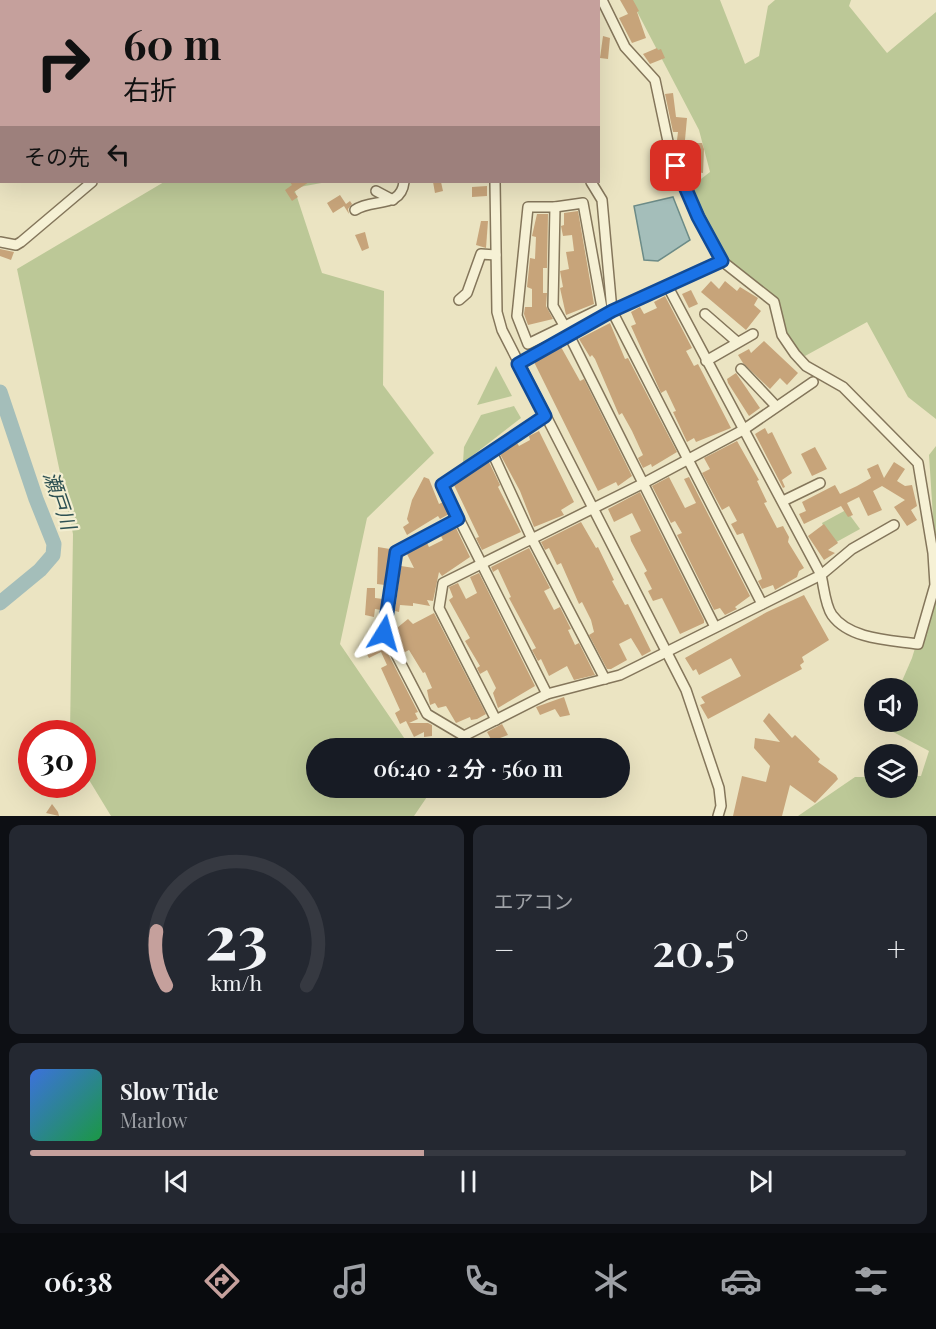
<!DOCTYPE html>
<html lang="ja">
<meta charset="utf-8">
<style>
body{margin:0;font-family:"Playfair Display","Noto Sans JP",serif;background:#242831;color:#f1f3f6;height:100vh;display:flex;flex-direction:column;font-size:22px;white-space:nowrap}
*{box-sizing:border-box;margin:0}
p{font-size:20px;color:#9ea1a6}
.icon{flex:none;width:33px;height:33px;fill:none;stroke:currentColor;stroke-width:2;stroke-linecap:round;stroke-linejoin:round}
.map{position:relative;height:816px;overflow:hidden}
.details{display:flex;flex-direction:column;gap:9px;padding:9px;background:#0d0f14;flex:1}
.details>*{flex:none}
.top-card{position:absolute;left:0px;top:0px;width:600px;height:183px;box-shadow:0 6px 24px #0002;background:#c5a09c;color:#111;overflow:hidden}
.controls{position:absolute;left:864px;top:678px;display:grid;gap:12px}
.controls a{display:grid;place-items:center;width:54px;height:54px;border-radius:50%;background:#171b24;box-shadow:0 6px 24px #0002;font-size:30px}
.speed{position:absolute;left:18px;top:720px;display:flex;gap:12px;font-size:30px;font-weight:700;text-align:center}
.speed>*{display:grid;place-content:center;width:78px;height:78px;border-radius:50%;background:#171b24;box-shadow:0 6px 24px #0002;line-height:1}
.speed .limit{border:9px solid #d22;background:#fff;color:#111}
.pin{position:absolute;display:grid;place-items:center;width:51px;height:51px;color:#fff;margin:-26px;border-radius:12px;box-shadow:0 3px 9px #0006}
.me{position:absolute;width:66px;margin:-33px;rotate:8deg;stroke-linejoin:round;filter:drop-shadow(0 0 4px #0008)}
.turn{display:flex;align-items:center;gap:21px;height:126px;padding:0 24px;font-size:27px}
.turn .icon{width:78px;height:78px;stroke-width:2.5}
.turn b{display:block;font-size:42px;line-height:51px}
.then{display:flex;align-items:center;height:57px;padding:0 24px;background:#0003;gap:12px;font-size:22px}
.big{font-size:45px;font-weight:600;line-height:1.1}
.details .tile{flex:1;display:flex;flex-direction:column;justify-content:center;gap:9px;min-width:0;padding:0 21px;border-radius:12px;background:#242831}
.details .dial{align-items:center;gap:0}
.dial svg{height:156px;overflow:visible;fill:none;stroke:#363941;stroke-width:7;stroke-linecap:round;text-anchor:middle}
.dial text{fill:#f1f3f6;stroke:none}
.song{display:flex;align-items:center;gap:18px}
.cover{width:72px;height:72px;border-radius:9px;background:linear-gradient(135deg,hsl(220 70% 55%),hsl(140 70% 35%))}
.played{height:6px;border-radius:3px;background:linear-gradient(90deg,#c5a09c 45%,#363941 45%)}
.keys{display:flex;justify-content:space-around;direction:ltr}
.heat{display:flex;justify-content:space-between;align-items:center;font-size:33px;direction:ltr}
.details .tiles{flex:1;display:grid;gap:9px;grid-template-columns:1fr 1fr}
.tile:last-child{grid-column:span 2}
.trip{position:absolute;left:306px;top:738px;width:324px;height:60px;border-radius:30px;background:#171b24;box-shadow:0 6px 24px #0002;font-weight:600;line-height:60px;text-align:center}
.tabs{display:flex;height:96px;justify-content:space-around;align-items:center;background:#090b0e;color:#9ea1a6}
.tabs .icon{width:42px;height:42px}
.tabs .on{color:#c5a09c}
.tabs b{font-size:27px;color:#f1f3f6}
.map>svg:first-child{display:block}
</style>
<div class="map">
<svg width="936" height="816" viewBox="0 0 936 816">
<rect width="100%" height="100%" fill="#ebe4c2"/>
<g fill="#bcc897">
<path d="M631,0h89l25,64 14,-8 9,-50 7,-6h76l-2,6 38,47 49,-41v407l-28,-22 -41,-75 -62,34 -21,-19 -14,-42 -57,-46 -25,-60 22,-17 -11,-42z"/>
<path d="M164,182h163l-33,6 28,85 62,18 -1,94 51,68 -67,65 -27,126 71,104h-95v40h117l-19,28h-303l-28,-46 -1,-36 -12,-1 3,-199 -56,-265z"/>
<path d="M496,366l16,30 -35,9z"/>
<path d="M514,406l7,12 -58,45 1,-16 17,-32z"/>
<path d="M936,446v117l-7,-108z"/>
<path d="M846,510l14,19 -29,16 -9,-22z"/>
<path d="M936,579v237h-138l57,-39h19v11h34v-12h13l8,-25 -47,-25 2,-4h24v-34h-9l13,-30z"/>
</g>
<path fill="#a4beba" stroke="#6c8b87" stroke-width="1.5" d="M673,197l17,43 -32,21 -14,-1 -10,-54z"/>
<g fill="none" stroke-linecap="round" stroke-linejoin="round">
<g stroke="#a4beba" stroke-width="15">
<path d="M293,2l1,-2"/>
<path d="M0,40l2,-1"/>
<path d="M0,392l36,107 18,45 -1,11 -13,15 -40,33"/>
</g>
</g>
<g fill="#c7a47a">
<path d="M620,0h13l6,11 -2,1 9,26 -14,5 -13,-25 9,-4z"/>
<path d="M603,36l7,2 -2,21 -8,-1z"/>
<path d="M657,48l1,2 3,-1 4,9 -15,6 -7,-10z"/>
<path d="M673,93l3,24 11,1 -2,22h-8l1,-8h-5l-8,-38z"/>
<path d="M683,143h19l2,6 -1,24 -6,-1v-17h-14z"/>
<path d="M290,182h19l-15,10 4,5 -6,4 -7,-11 7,-5z"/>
<path d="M433,182h8l2,9 -8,2z"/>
<path d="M487,186v10l-15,1v-10z"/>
<path d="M340,195l6,9 4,-3 2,3 -4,5 1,5 -5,-8 -11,7 -6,-10z"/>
<path d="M578,211l16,93 -28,11 -6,-27 3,-1 -3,-16 9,-2 -3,-17 8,-1 -2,-16 -9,1 -2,-10 3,-1v-12z"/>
<path d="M537,214h11l-1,54h-4v25h4l-1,13 7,13 -25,6 -4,-11 1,-7h7v-18l-5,-2 3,-29 5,1 1,-22 -4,-1z"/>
<path d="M481,221h7l-2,27 -10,-3z"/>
<path d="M365,232l4,16 -7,3 -7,-16z"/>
<path d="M0,249l14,3 -3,8 -11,-4z"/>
<path d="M711,281l8,8 6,-8 12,10 3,-4 18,11 -4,7 7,6 -15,19 -45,-38z"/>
<path d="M691,290l7,14 -9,4 -7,-14z"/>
<path d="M665,296l27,52 -6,3 8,15 4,-2 33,64 -35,14 -2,-4 -7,4 -14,-30 3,-1 -10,-21 -5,3 -30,-67 5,-2 -5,-12 9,-5 4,7 13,-6 -3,-6z"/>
<path d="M610,323l15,36 3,-1 49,94 -25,15 -1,-3 -8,4 -5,-10 5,-3 -11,-24 -10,-18 -3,2 -24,-56 -3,-4 -2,2 -11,-18z"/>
<path d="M764,341l34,32 -11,12 -7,-7 -10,11 -27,-26 -5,-8 11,-6 2,4z"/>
<path d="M561,347l19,34 4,-2 48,97 -14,10 -2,-4 -18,9 -64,-129z"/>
<path d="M736,373l24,35 -11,8 -21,-33 -1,-4z"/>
<path d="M765,428l3,6 4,-2 20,41 -10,7 3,7 -2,1 -28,-54z"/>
<path d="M539,431l35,71 -13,8 3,5 -30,12 -14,-36 -20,-37 17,-11 2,3 11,-6 -1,-4z"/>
<path d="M737,441l22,39 -2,1 10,21 -3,1 13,25 6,-2 6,11 -1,5 16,26 -5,3 -2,6 -22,13 -2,-5 -11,4 -4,-8 4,-2 -3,-9 -16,-37 -6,2 -6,-11 6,-3 -8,-15 -7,4 -20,-37 8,-4 -6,-11z"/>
<path d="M815,447l12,22 -15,7 -11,-22z"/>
<path d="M489,462l11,23 -2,2 23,45 -39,18 -6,-12 3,-1 -25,-52z"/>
<path d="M894,462l11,7 -8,12 8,5 7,-1 5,21 -6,4 6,10 -10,6 -13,-19 11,-7 -23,-14 -9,5 9,19 -14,6 -9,-19 -12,6 6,12 -5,2 -7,-11 -37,18 -5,-10 7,-3 -4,-9 33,-17 5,9 17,-8 14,-8 -4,-9 11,-5 6,14z"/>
<path d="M424,477l5,2 10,25 4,-2 6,12 -9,5 -2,-3 -31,19 -4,-8 6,-4 -2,-4 5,-19z"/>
<path d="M669,477l16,31 11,-5 -12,-24 5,-2 61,119 -15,11 2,2 -12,6 -5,-7 -6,2 -37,-75 5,-2 -7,-12 -4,2 -19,-37z"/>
<path d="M640,492l64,128v3l-24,11 -18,-36 -9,3 -5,-10 4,-2 -8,-16 3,-2 -16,-30 -1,-5 11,-5 -9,-18 -18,9 -6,-13z"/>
<path d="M581,522l15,26 2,-1 16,33 -2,1 13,24 3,-1 23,47 -9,5 -11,-18 -12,6 8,16 -16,9h-4l-18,-34 5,-3 -3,-12 -9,-18 -3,2 -18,-41 -4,2 -8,-17 -4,2 -4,-8z"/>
<path d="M824,524l14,19 -10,7 7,3 -11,7 -16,-24z"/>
<path d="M456,528l14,29 -28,19 -3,-4 -6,29 -6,-1 3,6 -17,-3v3l-13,-1 -1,7 -4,-1 6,-45 13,2 -7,-14 20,-11 2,4 14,-7 -2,-4z"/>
<path d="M378,547l12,2 -5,36 -8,-1z"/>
<path d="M529,548l21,40 -6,3 10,19 6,-3 11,22 -3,1 7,15 4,-2 16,32 -21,5 -7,-14 -18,10 -8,-17 -3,2 -6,-11 4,-2 -27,-50 2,-1 -13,-28 -5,3 -2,-5z"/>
<path d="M479,573l56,113 -37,22 -5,-15 3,-5 -9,-18 -7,4 -3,-6 3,-2 -15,-25 5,-3 -21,-38 4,-3 -4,-10 9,-4 8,16 11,-6 -7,-16z"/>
<path d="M367,588h8v10l8,1 -2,11 -6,-1 -1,8 -9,-2z"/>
<path d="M804,595l25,45 -27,17 2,5 -4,3 2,4 -94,50 -8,-14 5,-2 -4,-6 40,-21 -10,-18 -32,17 -3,-6 -3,2 -8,-13 82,-46z"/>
<path d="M434,613l52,101 -9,5 -6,1 -1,-3 -14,6 -10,-17 -8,2 -3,-5 -5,2 -3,-15 5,-2 -7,-16 -2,1 -14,-23 -6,3 -11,-21 16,-13 5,5z"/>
<path d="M377,638h3l38,74 -3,1 3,6 -9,4h19l4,2v11l-8,1v-5l-10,5 -8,-16 -6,3 -5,-11 5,-3 -19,-42 6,-3 -6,-13 -12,6 -7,-13z"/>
<path d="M564,697l6,18 -10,2 -5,-8 -15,6 -4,-8z"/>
<path d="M769,713l23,25 3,-3 25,24 -2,3 18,13 2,4 -23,24 -25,-18 -8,31h-49l9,-40 24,6 4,-16 -16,-18 1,-10 25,4 -17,-21z"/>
<path d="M502,724l6,11 -16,6 -5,-9z"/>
<path d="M52,804l6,8 1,4 -13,-3z"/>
</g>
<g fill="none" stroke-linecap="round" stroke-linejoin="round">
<defs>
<g id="minor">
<path d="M488,0v2"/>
<path d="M28,2l11,-2"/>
<path d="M80,2v-2"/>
<path d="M0,18l2,-1"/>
<path d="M0,67l2,-1"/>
<path d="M495,182l2,130 5,18 184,360 33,98 2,18 -3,10"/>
<path d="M591,182l11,18 10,111 150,293"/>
<path d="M376,191l17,9"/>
<path d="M555,207l-2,99 12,21"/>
<path d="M355,210c17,-12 46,-1 49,-28"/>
<path d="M0,242l16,3 5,-3 71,-60"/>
<path d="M722,261l52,41 8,33 13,19 11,12 37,21 75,76 15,90 2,32 -17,59c-27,-4 -68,-4 -86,-29 -7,-10 -8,-28 -11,-40l31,-26 42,-24"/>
<path d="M459,300l8,-7 14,-39 15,1"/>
<path d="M602,308l-74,36 -11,-28 11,-109h27l28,-4 19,105 7,6"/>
<path d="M705,314l31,27"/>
<path d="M570,337l145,290"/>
<path d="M706,361l47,-27"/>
<path d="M518,364l94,-53 110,-50 -41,-80 -11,-30 -15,-71 -30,-33 -23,-47"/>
<path d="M741,369l34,36"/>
<path d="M545,416l-103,69 105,209"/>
<path d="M492,452l40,87 73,140"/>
<path d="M783,501l37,-18"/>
<path d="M458,519l-62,33 -11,81 42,81 37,22 83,-42 73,-19 201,-100 -154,-290"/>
<path d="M496,720l-57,-112 4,-25 199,-99 101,-54 70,-48"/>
</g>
</defs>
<use href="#minor" stroke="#84765b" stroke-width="12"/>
<use href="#minor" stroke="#f6f1d5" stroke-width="9"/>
</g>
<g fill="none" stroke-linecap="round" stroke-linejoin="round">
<defs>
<path id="route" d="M384,633l12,-81 62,-33 -16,-34 103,-69 -27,-52 94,-53 110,-50 -24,-44 -22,-51"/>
</defs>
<use href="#route" stroke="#114b97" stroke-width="15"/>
<use href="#route" stroke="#1a73e8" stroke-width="10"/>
</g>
<g text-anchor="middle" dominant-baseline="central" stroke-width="4.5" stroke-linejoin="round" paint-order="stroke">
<g font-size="20" font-style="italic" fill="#2e5153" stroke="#f3eed1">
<text transform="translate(61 500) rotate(71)">瀬戸川</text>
</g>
</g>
</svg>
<div class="controls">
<a><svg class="icon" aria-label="sound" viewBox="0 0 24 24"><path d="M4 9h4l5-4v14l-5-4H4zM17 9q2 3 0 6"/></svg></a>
<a><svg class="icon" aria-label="layers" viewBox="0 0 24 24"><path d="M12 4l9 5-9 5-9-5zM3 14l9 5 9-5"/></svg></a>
</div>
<div class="speed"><div class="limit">30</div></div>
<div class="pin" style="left:676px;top:166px;background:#d93025"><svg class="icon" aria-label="arrive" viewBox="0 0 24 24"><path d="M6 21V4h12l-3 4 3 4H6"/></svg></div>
<svg class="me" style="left:384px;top:633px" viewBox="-20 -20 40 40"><path d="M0-17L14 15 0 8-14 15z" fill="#1a73e8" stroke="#fff" stroke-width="4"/></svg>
<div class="trip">06:40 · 2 分 · 560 m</div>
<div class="top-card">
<div class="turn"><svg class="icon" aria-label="right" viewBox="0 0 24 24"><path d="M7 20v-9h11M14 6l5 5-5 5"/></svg><div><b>60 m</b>右折</div></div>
<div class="then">その先<svg class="icon" aria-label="left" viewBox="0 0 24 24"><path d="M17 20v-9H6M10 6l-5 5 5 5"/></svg></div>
</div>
</div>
<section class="details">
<div class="tiles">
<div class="tile dial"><svg viewBox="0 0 100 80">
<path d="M14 69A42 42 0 1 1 86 69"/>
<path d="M14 69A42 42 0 0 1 9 41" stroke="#c5a09c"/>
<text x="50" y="56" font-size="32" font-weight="700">23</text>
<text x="50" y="72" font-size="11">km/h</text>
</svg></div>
<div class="tile"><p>エアコン</p>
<div class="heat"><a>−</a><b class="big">20.5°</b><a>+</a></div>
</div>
<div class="tile">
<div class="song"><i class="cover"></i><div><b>Slow Tide</b><p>Marlow</p></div></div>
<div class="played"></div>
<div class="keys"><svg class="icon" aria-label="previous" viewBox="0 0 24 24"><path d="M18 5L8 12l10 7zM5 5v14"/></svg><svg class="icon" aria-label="pause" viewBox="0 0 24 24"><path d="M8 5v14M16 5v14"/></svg><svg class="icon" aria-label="next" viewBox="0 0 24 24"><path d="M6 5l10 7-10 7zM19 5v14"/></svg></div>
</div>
</div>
</section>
<nav class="tabs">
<b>06:38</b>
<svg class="icon on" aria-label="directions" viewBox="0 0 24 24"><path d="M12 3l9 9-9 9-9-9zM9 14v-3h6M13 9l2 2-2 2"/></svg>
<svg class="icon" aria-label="music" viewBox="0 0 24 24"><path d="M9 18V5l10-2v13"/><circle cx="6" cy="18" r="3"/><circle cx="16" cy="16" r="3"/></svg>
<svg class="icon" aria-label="phone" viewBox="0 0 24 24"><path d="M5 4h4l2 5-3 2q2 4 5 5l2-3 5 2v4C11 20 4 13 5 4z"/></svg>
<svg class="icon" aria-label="climate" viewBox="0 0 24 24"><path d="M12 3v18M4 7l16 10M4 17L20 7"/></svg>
<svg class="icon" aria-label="car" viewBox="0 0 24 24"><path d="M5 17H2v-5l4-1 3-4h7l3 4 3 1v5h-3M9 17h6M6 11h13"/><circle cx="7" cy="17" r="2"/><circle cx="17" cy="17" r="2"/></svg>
<svg class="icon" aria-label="filters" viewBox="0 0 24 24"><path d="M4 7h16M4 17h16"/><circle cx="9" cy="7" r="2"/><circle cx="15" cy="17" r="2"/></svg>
</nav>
